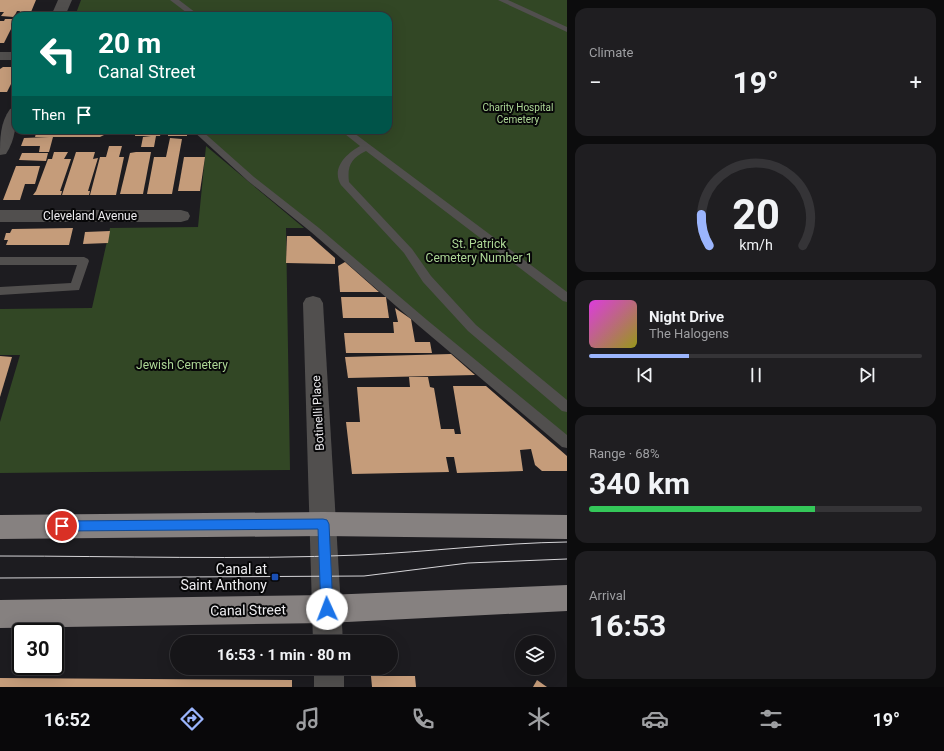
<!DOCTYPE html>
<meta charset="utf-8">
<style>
body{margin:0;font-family:Roboto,sans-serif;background:#1f1e21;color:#f1f3f6;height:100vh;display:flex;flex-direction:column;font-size:15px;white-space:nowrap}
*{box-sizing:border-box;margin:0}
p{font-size:13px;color:#9e9fa2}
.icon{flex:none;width:22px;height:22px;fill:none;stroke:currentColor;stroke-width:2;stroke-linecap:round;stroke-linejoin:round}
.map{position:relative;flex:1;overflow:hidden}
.side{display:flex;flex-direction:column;gap:8px;padding:8px;background:#0c0c0d;width:377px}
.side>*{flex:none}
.top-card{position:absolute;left:12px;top:12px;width:380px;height:122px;border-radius:12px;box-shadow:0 4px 16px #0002,0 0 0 1px #353437;background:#00695c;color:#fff;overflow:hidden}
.fabs{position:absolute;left:515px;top:635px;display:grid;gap:8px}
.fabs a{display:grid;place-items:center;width:40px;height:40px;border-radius:50%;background:#161518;box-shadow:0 4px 16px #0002,0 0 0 1px #353437;font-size:20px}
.speed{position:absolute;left:12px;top:623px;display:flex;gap:8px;font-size:20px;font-weight:700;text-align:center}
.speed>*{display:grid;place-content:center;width:52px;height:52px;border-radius:50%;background:#161518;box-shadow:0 4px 16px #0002,0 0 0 1px #353437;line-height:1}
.speed .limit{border:2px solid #111;border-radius:6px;background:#fff;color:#111}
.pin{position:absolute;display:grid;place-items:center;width:34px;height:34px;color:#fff;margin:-17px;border:2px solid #fff;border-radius:50%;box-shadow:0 1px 4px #0007}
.me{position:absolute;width:44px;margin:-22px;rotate:358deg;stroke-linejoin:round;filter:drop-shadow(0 0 3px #0008)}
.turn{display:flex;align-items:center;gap:14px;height:84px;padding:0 20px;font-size:18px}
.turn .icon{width:52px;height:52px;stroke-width:2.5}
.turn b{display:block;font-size:28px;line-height:34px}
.then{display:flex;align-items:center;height:38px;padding:0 20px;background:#0003;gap:8px;font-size:15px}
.big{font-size:30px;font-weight:700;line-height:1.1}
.side .tile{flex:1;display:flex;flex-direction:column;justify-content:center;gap:6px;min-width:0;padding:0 14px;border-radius:12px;background:#1f1e21}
.side .dial{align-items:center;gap:0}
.dial svg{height:104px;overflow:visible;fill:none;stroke:#353437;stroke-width:7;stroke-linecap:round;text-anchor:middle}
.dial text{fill:#f1f3f6;stroke:none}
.song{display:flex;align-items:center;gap:12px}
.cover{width:48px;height:48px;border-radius:6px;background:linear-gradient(135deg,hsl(300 70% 55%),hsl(60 70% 35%))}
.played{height:4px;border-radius:2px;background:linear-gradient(90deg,#9bb5fd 30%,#353437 30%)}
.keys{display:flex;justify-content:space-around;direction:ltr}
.heat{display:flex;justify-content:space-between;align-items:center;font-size:22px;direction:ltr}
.charge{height:6px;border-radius:3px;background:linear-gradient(90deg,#34c759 68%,#353437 0)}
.trip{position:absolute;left:170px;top:635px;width:228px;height:40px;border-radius:20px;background:#161518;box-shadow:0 4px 16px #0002,0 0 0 1px #353437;font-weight:700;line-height:40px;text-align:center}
.tab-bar{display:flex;height:64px;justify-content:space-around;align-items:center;background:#09080a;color:#9e9fa2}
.tab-bar .icon{width:28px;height:28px}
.tab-bar .active{color:#9bb5fd}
.tab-bar b{font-size:18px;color:#f1f3f6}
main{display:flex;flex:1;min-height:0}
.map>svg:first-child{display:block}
</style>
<main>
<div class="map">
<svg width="567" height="687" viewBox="0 0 567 687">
<rect width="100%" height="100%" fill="#1d1c20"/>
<g fill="#324725">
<path d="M81,0h486v438l-371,-308h192v-114h-313z"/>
<path d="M206,146l98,82h-18l4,242 -290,3v-51l20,-67h-20v-46l92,-1 18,-80 88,-1z"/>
</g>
<g fill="#c59c7a">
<path d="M0,0h36l-5,12h9l-2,4h-20l2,-5h-3l-3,6 -13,-1 3,-4h-4z"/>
<path d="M5,19h11l-12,24h-4v-22h4z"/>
<path d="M3,67h13v7l-9,18h-7v-23z"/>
<path d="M37,130h69l-2,5 -4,2h-47l-4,15h-10l1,-6h-19l3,-8 25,-1h-14z"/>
<path d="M136,130h26l-2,6h-4l-2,11h-13l2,-10 8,-1h-16z"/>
<rect x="168" y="131" width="19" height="5"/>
<path d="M170,138l12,1 -10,55h-25l7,-37h12z"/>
<path d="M109,146h13l-3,11h5l-8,38h-26l10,-38h6z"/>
<path d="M54,152h14l-4,7h7l-11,32h2l-1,4h-28l3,-4 12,-32h4z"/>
<path d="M76,152h19l-2,7 5,-1 -10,33h2l-1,4h-27z"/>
<path d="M136,152h15l-8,42h-23l10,-41z"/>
<path d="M22,153h26l-2,8 -27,-1z"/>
<path d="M184,157h21l-5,34h-22z"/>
<path d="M16,166h24l-5,18h-10l-5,16h-17z"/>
<path d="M73,228l-4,17h-63l2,-5h-4l2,-7h4l2,-4z"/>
<path d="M110,231l-2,12 -25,1 2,-12z"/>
<path d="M287,236h23l25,22v6l-49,-1z"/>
<path d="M345,262l34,30h-39l-2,-26z"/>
<path d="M341,297h45l3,21h-46z"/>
<path d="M395,308l16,11 4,23h15l2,11h-86l-2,-20h50l-1,-11h5z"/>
<path d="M451,354l24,21 -127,3 -3,-21z"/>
<path d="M0,356l12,1 -12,40z"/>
<path d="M409,377h19l2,10 4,1 7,41h13l1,5h6l-8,-48h33l81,70v15h-25l-7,-6 -4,-16 -11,1 3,21 -66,2 -3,-16h-8l3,15 -97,2 -6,-52h14l-3,-35h53z"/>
<path d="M371,676h44l1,11h-44z"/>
<path d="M0,678l292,2v7h-292z"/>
<path d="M537,680l10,7h-14z"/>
</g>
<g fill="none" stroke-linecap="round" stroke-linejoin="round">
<g fill="#514f4e" fill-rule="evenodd">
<path d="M170,0h9l21,16h-9z"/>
<path d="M498,0h10l59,27v5z"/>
<path d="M192,130h9l53,47 65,51 108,92 140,115v13l-5,-1 -143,-121 -108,-94 -63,-51z"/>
<path d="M340,130h10l217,162v10l-4,-1 -197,-150c-15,7 -19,15 -17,31l63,67 19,27 45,49 91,75v12l-5,-1 -94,-80 -45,-49 -19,-29 -63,-68c-10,-17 5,-31 19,-39z"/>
<path d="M0,257h84l4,2 1,2 -10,29 -79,5v-8l71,-4 6,-18h-77z"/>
</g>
<g fill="#514f4e" fill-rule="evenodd">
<path d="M58,0h14l-7,16h-14z"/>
<rect x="0" y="52" width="16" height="8"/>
<path d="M16,107c0,18 0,31 -10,47l-6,1c0,-17 0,-32 10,-46z"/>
<path d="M0,210h181l7,2 2,4 -2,4 -7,2h-181z"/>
<path d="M313,296l7,2 3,5 20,339h-30l-10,-339 3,-5z"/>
<rect x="314" y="668" width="30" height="19"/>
</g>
<g fill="#868180" fill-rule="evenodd">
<path d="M323,512l244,3v24l-244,-3 -323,3v-24z"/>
<path d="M567,585v26l-240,12 -327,5v-28l327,-5z"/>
</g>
<g stroke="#d6d5d8" stroke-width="1">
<path d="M0,556c120,0 240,4 359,-1 70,-3 138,-12 208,-13"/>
<path d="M0,578l364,-2 104,-13 99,-4"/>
</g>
</g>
<path fill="#1a73e8" stroke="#114b97" d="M323,519l4,1 2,4 4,85 -2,4 -4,1 -5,-1 -1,-4 -3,-80 -256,2 -4,-1 -2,-4 2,-3 4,-2z"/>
<rect fill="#1a4fb4" stroke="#070708" stroke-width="1.5" x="271" y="573" width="8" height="8" rx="2"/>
<g text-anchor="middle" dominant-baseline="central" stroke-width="4" stroke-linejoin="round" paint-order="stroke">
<g font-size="10" fill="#add796" stroke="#070708">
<text x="518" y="107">Charity Hospital<tspan x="518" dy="12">Cemetery</tspan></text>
</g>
<g font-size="12" fill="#eeedf0" stroke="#070708">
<text x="90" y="216">Cleveland Avenue</text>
<text transform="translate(318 413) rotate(-93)">Botinelli Place</text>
</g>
<g font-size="12" fill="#add796" stroke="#070708">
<text x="479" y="244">St. Patrick<tspan x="479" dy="14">Cemetery Number 1</tspan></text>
<text x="182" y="365">Jewish Cemetery</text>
</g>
<g font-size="14" fill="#eeedf0" stroke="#070708" text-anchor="end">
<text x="267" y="569">Canal at<tspan x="267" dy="16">Saint Anthony</tspan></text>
</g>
<g font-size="14" fill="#eeedf0" stroke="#070708">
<text transform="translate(248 610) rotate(-1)">Canal Street</text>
</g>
</g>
</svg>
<div class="fabs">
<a><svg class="icon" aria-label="layers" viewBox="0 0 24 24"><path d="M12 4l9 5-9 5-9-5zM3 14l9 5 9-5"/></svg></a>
</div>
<div class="speed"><div class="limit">30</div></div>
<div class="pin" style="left:62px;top:526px;background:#d93025"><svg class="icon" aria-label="arrive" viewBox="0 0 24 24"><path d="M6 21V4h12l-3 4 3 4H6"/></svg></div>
<svg class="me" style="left:327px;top:609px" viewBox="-20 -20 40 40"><circle r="19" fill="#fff"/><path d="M0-13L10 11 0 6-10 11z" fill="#1a73e8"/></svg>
<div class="trip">16:53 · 1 min · 80 m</div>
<div class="top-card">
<div class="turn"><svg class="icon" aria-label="left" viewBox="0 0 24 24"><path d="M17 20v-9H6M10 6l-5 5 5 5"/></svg><div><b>20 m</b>Canal Street</div></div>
<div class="then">Then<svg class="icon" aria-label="arrive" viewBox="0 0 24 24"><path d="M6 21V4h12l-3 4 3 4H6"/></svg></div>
</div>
</div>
<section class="side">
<div class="tile"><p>Climate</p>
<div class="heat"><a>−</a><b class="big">19°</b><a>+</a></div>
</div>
<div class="tile dial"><svg viewBox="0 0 100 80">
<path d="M14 69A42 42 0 1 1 86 69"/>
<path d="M14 69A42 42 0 0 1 8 45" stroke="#9bb5fd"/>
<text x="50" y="56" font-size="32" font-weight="700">20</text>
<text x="50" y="72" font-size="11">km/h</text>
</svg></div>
<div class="tile">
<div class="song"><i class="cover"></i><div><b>Night Drive</b><p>The Halogens</p></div></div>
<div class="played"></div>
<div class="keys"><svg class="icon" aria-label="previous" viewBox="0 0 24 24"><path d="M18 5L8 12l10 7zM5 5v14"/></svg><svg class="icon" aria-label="pause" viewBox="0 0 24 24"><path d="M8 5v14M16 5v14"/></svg><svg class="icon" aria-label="next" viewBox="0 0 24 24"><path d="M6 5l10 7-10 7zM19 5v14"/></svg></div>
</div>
<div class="tile"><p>Range · 68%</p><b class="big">340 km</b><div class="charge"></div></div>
<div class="tile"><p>Arrival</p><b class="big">16:53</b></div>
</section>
</main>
<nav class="tab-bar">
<b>16:52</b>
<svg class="icon active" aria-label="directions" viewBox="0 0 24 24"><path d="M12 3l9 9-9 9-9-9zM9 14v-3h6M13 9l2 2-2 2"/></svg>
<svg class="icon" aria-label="music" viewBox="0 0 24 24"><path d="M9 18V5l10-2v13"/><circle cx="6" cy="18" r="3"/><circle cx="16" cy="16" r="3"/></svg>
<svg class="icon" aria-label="phone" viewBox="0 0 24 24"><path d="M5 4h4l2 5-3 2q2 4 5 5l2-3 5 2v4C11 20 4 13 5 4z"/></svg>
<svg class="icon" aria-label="climate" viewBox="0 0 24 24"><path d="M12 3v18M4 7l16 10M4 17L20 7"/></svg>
<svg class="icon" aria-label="car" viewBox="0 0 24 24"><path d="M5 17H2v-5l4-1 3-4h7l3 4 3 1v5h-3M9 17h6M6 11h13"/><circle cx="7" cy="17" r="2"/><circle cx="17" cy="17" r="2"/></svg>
<svg class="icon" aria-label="filters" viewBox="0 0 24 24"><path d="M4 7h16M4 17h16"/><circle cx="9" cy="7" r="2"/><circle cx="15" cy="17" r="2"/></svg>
<b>19°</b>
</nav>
